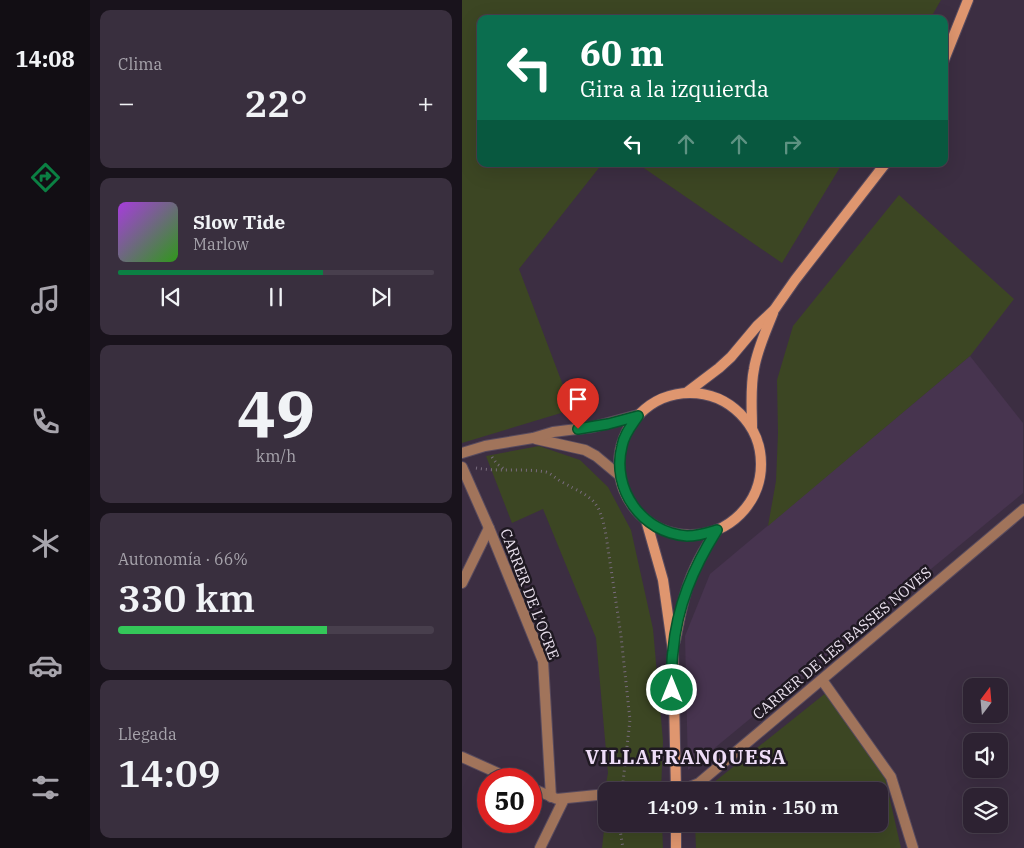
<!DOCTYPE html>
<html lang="es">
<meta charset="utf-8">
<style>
body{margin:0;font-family:"IBM Plex Serif",serif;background:#392f3e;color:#f1f3f6;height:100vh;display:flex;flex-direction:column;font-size:19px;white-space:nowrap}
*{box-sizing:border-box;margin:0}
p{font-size:16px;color:#a7a4ac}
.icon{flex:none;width:28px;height:28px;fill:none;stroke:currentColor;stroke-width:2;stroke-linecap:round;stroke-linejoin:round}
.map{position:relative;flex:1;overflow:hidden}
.panel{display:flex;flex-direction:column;gap:10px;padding:10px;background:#19131c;width:372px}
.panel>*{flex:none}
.hud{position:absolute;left:15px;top:15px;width:471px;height:152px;border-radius:10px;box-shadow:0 5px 20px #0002,0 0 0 1px #483f4d;background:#0b6e4f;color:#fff;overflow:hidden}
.needle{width:32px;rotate:16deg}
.buttons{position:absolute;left:501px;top:678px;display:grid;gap:10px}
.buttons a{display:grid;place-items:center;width:45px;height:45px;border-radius:10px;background:#2d2232;box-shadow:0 5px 20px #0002,0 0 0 1px #483f4d;font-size:25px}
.speed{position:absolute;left:15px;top:768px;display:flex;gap:10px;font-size:25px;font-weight:700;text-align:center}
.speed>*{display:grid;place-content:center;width:65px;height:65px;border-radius:50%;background:#2d2232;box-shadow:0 5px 20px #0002,0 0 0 1px #483f4d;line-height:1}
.speed .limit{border:8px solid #d22;background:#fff;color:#111}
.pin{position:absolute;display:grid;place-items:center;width:42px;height:42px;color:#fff;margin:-51px -21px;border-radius:50% 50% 50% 0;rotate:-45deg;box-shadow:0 0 5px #0007}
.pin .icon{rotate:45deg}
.me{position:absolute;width:55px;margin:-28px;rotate:0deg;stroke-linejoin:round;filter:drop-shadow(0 0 4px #0008)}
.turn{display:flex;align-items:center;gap:18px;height:105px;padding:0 20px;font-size:22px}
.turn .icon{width:65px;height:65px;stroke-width:2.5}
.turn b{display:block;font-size:35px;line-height:42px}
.lanes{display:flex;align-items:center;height:48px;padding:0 20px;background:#0003;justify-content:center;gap:25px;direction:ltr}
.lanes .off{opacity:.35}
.big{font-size:38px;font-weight:600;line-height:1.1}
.panel .card{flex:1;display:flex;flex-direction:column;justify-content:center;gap:8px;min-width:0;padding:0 18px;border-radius:10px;background:#392f3e}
.panel .dial{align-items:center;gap:0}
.dial b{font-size:65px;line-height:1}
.song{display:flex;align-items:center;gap:15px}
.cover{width:60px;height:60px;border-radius:8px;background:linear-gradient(135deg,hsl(280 70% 55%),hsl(110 70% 35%))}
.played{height:5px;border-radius:2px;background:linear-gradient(90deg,#0b8043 65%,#483f4d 65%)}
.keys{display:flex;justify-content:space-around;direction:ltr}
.heat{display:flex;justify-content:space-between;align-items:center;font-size:28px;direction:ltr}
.charge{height:8px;border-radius:4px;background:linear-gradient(90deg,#34c759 66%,#483f4d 0)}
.trip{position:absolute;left:136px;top:782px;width:290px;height:50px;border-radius:10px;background:#2d2232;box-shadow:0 5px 20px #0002,0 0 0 1px #483f4d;font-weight:600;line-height:50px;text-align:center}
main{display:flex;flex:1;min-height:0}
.menu{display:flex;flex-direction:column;width:90px;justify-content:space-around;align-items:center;background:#120e14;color:#a7a4ac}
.menu .icon{width:35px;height:35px}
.menu .current{color:#0b8043}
.menu b{font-size:22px;color:#f1f3f6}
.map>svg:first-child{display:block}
</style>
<main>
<nav class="menu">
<b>14:08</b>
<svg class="icon current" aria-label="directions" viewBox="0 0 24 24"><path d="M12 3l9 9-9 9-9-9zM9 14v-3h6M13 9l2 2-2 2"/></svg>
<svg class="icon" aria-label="music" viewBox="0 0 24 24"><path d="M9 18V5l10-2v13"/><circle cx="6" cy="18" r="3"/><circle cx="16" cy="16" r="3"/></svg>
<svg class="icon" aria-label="phone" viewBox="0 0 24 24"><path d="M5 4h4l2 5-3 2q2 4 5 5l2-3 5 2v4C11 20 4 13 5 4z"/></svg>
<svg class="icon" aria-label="climate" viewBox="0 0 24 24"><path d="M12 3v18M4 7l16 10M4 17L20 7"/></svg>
<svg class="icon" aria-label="car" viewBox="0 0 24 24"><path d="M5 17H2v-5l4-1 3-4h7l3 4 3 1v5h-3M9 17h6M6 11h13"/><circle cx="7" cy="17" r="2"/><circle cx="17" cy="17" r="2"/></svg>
<svg class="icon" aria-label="filters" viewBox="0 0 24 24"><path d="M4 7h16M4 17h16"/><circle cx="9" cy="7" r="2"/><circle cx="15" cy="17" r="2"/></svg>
</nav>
<section class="panel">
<div class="card"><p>Clima</p>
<div class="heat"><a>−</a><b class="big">22°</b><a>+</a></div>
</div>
<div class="card">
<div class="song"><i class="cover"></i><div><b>Slow Tide</b><p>Marlow</p></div></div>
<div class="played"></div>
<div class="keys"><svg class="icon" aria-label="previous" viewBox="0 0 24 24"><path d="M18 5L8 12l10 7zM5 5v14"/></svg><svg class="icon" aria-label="pause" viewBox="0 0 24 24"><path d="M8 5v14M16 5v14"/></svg><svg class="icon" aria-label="next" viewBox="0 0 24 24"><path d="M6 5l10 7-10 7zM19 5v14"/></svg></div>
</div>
<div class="card dial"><b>49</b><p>km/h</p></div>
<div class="card"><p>Autonomía · 66%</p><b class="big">330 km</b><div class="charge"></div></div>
<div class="card"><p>Llegada</p><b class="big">14:09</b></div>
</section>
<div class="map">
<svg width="562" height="848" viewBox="0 0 562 848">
<rect width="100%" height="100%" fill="#3c2e42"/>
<path fill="#47344f" d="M508,356l53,67v70l-335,277 -3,-134 25,-62z"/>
<g fill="#3c4623">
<path d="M0,0h479l-11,19h-449v145h121l-83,105 42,111 10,30 -109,33z"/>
<path d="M176,164h204l-60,99z"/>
<path d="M437,195l115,104 -44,57 -202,170 8,-45 2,-48 -1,-53 16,-54z"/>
<path d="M77,446l41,14 28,27 23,43 22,99 10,112 -2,50h-54v33h55l1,24h-61l4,-36 -2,-18 4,-21 -12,-135 -53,-129 -31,14 -26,-67z"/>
<path d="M365,692l58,86 16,70h-205l-1,-24h185v-33h-177z"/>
</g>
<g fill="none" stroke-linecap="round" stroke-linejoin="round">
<defs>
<g id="minor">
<path d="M0,467l27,61 54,133 8,136"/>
<path d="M0,583l27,-55"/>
<path d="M360,680l69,97 22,71"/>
<path d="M0,757l49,22"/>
<path d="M69,788l26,11 50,-5"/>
<path d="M208,791l17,-3 12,-5 325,-274"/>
<path d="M78,848l24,-49"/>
</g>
<g id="tertiary">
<path d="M74,439l49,11 11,6 24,20"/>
<path d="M0,453l23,-7 48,-8 20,-6 40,-5 45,-12"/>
</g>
<g id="secondary">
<path d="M482,60l24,-60"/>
<path d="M224,393l33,-25 12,-11 26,-31 17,-16 21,-30 90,-116"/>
<circle cx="228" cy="464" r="71"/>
<path d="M290,428c0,-19 -2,-40 2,-59 3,-19 12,-38 19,-56"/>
<path d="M184,520l17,60 10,71 3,140"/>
<path d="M213,641c5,-25 9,-50 20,-73 6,-14 14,-26 22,-38"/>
<path d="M214,824v24"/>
</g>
</defs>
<use href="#minor" stroke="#584b5e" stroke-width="12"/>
<use href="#tertiary" stroke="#584b5e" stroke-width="12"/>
<use href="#secondary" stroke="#584b5e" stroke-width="12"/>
<g stroke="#796c7e" stroke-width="3" stroke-dasharray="1 4" stroke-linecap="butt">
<path d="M30,457l5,7 7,5"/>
<path d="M14,468c22,4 47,0 70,4 6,2 10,7 16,10 31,17 37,16 44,53l15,101 9,84 -8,71"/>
<path d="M157,824l4,24"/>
</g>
<use href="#minor" stroke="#a1745b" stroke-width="10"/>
<use href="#tertiary" stroke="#a1745b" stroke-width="10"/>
<use href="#secondary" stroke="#df966f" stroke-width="10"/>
</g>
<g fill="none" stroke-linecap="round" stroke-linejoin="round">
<defs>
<path id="route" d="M116,429l30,-5 30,-8c-6,9 -14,18 -16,30 -11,43 20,87 65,90 11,0 20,-3 30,-6 -24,38 -40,76 -44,121 -2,13 -1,26 -1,39"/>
</defs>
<use href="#route" stroke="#07532c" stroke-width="12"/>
<use href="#route" stroke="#0b8043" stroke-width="9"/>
</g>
<g text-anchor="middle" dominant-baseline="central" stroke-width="5" stroke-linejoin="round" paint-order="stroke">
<g font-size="15" fill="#eae1ee" stroke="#1f1922">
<text transform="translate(68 594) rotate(69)">CARRER DE L'OCRE</text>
<text transform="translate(380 643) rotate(-40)">CARRER DE LES BASSES NOVES</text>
</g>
<g font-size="20" font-weight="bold" letter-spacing="1" fill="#eeddf7" stroke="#1f1922">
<text x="224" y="756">VILLAFRANQUESA</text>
</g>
</g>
</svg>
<div class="buttons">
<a><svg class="needle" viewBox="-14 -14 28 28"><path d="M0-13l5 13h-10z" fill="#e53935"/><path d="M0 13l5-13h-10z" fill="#a7a4ac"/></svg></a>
<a><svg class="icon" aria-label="sound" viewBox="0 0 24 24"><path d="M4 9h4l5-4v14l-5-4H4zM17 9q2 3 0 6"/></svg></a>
<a><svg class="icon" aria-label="layers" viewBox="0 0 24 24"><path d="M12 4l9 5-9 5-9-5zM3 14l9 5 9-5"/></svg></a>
</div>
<div class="speed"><div class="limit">50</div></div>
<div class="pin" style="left:116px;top:429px;background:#d93025"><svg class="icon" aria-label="arrive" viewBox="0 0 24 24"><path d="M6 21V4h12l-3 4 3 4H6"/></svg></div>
<svg class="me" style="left:210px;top:690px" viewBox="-20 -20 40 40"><circle r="17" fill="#0b8043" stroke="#fff" stroke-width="3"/><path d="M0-11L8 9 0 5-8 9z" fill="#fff"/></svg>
<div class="trip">14:09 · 1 min · 150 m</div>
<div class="hud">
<div class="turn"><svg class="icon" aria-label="left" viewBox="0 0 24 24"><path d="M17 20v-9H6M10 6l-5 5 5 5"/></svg><div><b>60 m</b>Gira a la izquierda</div></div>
<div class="lanes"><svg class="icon" aria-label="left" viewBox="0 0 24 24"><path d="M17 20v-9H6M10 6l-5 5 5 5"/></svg><svg class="icon off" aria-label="ahead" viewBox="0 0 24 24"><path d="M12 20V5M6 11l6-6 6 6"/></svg><svg class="icon off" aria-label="ahead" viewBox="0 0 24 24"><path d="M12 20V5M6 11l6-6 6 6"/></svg><svg class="icon off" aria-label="right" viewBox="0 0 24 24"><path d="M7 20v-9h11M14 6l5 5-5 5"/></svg></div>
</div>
</div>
</main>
